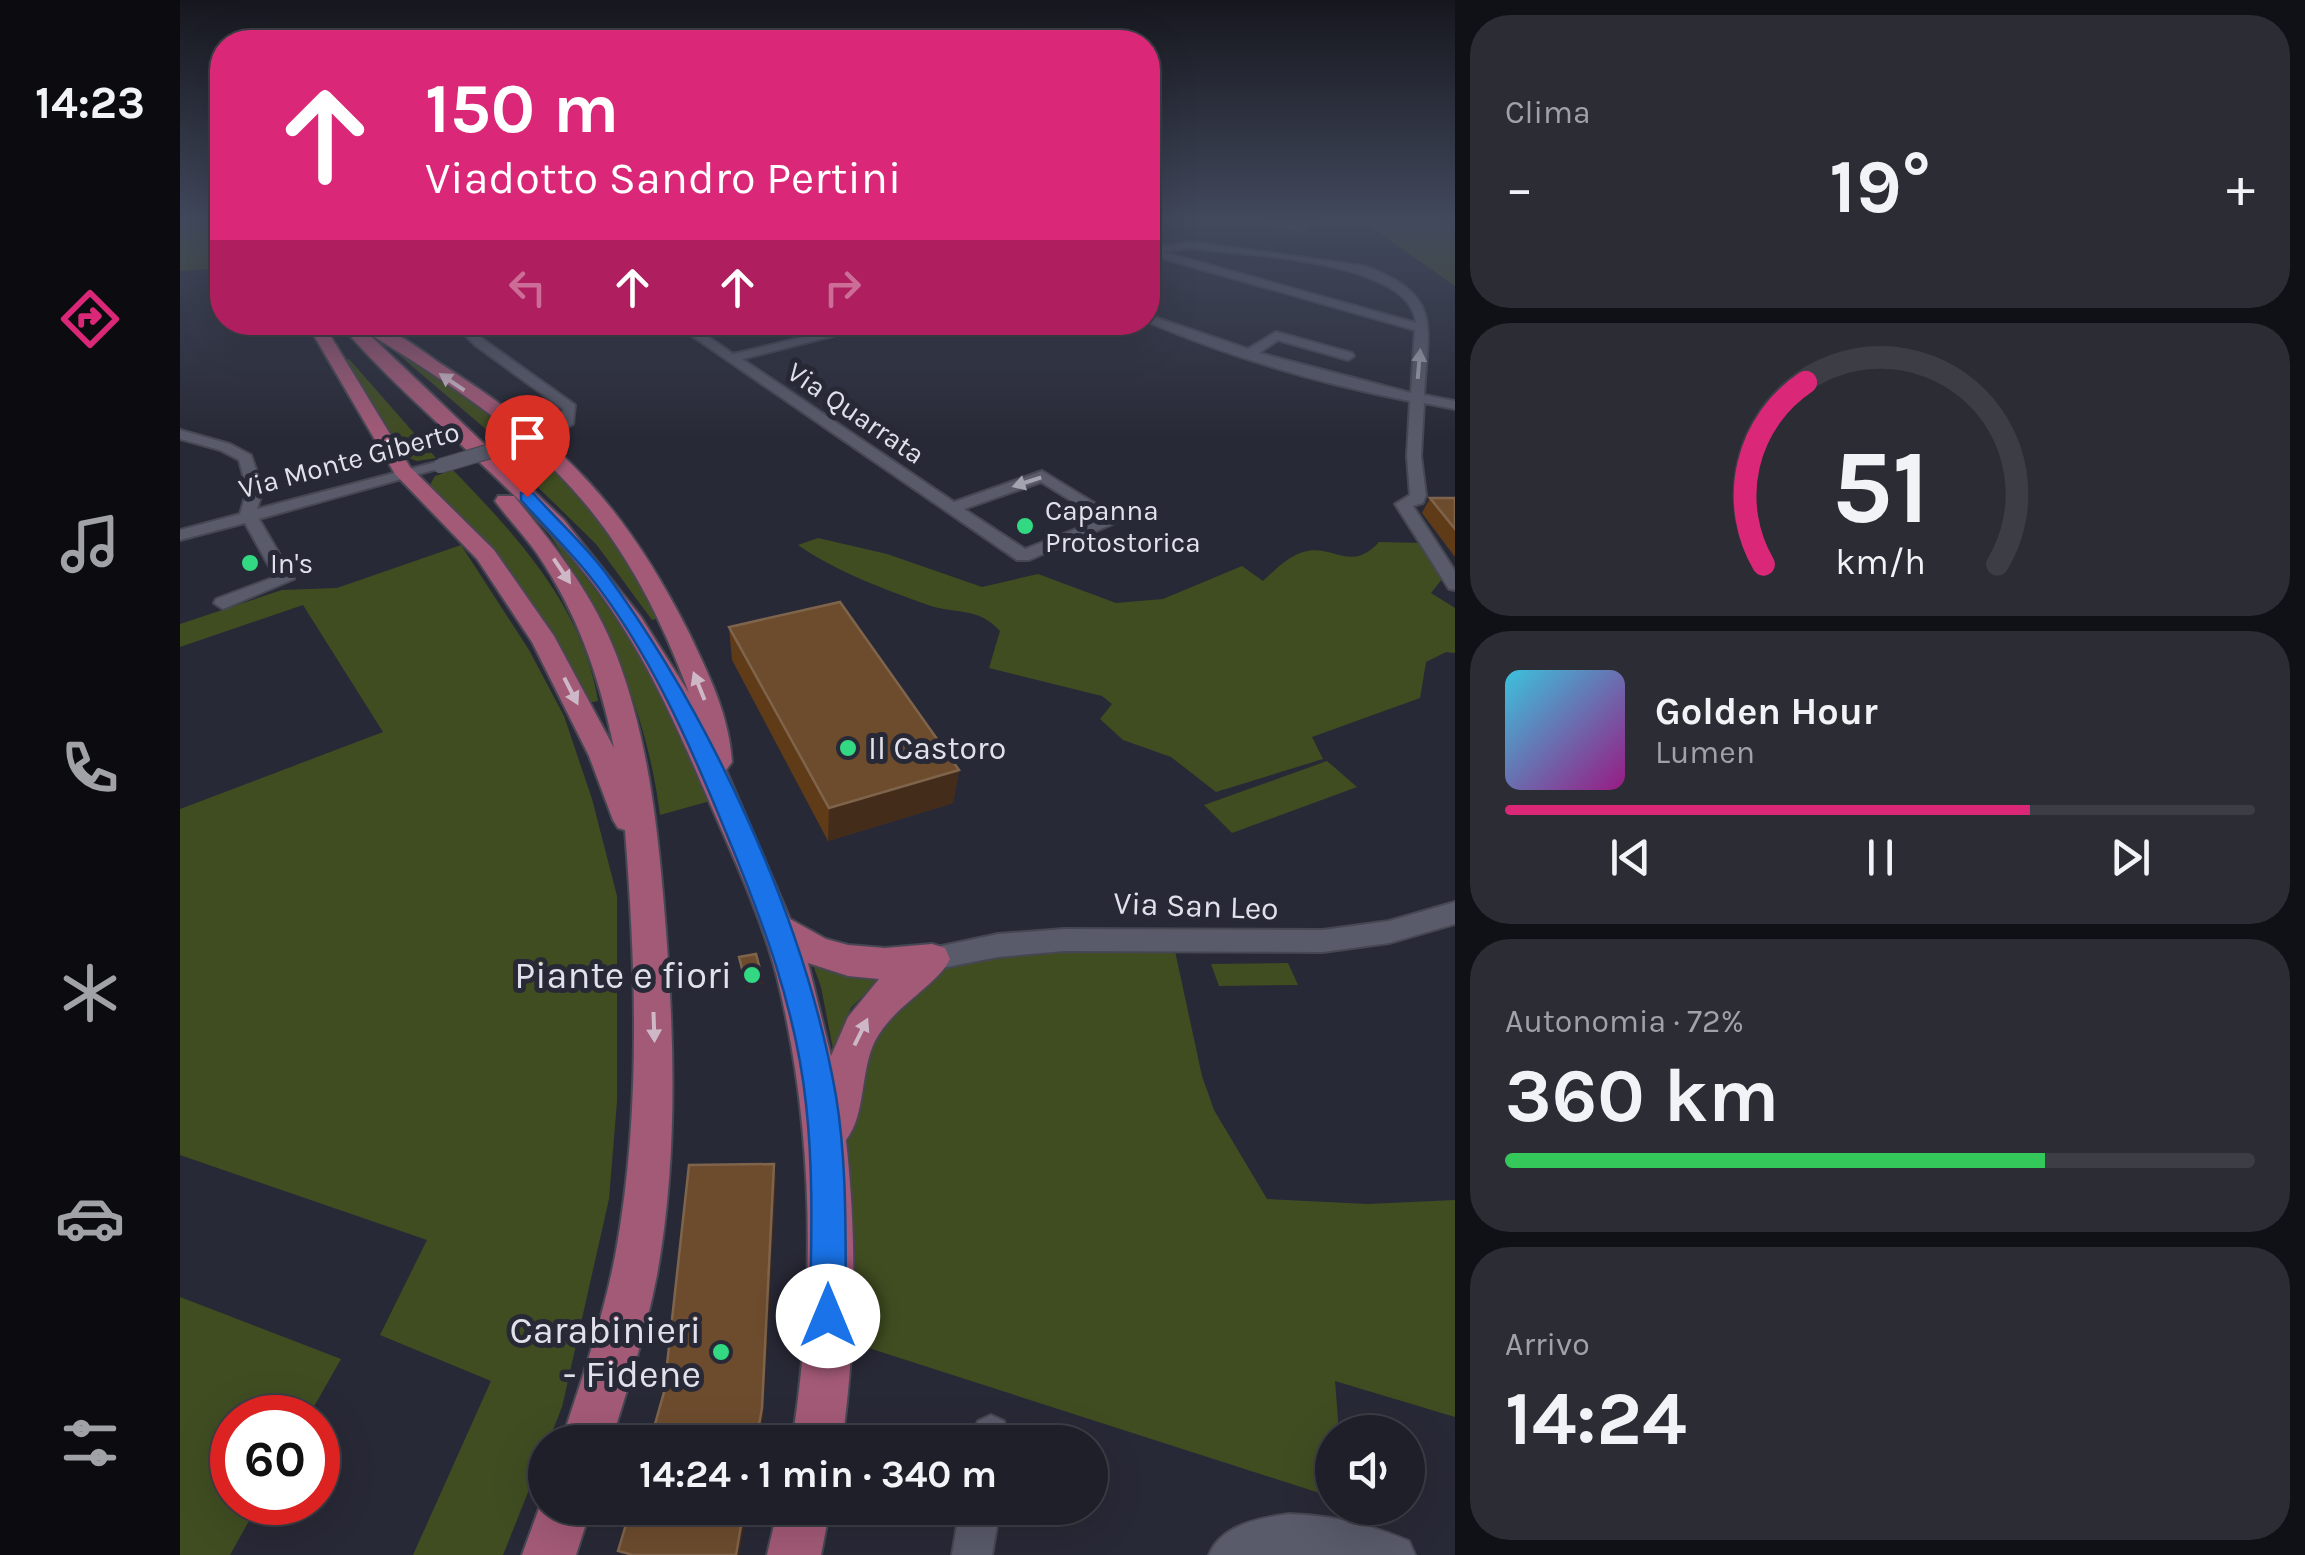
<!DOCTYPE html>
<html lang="it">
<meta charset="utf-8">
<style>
body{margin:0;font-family:Karla,sans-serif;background:#2b2c34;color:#f1f3f6;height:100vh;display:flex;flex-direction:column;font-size:38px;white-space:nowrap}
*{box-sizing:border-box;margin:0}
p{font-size:32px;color:#a1a2a8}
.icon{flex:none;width:55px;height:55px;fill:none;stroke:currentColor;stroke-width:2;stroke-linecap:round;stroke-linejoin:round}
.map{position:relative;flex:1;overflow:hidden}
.side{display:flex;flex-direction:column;gap:15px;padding:15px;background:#101116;width:850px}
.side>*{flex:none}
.banner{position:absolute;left:30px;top:30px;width:950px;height:305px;border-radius:40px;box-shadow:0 10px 40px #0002,0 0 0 2px #3c3d45;background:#db2777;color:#fff;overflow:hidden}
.tools{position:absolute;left:1135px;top:1415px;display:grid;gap:20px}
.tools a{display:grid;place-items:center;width:110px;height:110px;border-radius:50%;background:#1e1f28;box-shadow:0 10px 40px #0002,0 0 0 2px #3c3d45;font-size:50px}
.speed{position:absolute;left:30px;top:1395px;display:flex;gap:20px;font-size:50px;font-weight:700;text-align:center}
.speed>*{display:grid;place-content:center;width:130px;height:130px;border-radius:50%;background:#1e1f28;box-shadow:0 10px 40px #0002,0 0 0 2px #3c3d45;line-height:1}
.speed .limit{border:15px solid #d22;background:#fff;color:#111}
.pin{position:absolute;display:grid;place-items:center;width:85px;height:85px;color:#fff;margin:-102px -42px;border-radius:50% 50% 50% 0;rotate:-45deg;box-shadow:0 0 10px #0007}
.pin .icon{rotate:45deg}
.me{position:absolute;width:110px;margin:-55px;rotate:0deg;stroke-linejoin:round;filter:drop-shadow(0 0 8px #0008)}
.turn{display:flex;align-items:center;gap:35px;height:210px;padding:0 50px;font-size:45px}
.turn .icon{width:130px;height:130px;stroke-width:2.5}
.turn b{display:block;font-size:70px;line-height:85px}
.lanes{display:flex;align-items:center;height:95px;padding:0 50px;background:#0003;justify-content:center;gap:50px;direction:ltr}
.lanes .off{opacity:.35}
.big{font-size:75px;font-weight:700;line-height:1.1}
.side .tile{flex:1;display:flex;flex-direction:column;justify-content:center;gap:15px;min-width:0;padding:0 35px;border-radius:40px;background:#2b2c34}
.side .dial{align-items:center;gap:0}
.dial svg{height:260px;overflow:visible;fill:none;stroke:#3c3d45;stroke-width:7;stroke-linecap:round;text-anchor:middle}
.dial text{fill:#f1f3f6;stroke:none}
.song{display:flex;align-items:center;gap:30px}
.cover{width:120px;height:120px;border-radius:15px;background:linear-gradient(135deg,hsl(190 70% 55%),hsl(310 70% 35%))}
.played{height:10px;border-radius:5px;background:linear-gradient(90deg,#db2777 70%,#3c3d45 70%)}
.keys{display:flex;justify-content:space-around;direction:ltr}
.heat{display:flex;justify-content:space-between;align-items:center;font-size:55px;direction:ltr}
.charge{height:15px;border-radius:8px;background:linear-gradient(90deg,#34c759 72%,#3c3d45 0)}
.trip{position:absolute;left:348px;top:1425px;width:580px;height:100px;border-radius:50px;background:#1e1f28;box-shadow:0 10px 40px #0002,0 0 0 2px #3c3d45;font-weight:700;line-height:100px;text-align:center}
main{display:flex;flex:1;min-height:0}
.tabs{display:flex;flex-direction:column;width:180px;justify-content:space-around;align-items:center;background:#0c0c10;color:#a1a2a8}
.tabs .icon{width:70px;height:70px}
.tabs .selected{color:#db2777}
.tabs b{font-size:45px;color:#f1f3f6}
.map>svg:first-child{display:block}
</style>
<main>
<nav class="tabs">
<b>14:23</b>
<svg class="icon selected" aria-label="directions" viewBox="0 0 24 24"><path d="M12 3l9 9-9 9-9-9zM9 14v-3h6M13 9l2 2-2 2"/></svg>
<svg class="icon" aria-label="music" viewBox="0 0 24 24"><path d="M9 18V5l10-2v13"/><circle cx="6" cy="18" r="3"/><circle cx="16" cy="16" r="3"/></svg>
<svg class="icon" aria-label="phone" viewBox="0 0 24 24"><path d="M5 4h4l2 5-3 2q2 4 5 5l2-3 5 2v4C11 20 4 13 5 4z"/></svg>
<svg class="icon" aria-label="climate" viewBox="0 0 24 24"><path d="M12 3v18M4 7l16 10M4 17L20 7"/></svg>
<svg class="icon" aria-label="car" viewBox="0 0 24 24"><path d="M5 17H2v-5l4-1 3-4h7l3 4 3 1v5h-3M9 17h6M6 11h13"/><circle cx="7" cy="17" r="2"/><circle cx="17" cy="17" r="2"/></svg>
<svg class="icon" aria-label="filters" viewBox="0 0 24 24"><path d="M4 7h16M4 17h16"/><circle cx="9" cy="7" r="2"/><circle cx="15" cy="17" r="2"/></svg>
</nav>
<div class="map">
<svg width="1275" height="1555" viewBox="0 0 1275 1555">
<rect width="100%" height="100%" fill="#282936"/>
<g fill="#404d21">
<path d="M0,222h29l13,14v32l-42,3z"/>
<path d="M1183,222h76l16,12v52z"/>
<path d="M216,348l120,82 -21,7 -103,-88z"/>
<path d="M169,359l87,99 -19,3 -11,-4 -60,-97z"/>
<path d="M347,449l14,5 68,72 50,92 -7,2 -56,-76 -91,-89z"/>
<path d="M273,470c64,66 130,137 145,231l-10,2c-38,-84 -94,-152 -158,-218l5,-9z"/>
<path d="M369,534c72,78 121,170 161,267l-50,14c-13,-103 -53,-195 -111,-281z"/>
<path d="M638,538l69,16 95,33 56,-13 78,29 47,-4 79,-33 21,15c11,-10 24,-24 40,-29 30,-9 47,22 76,-10l42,1 21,36 -11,14 24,15v45l-9,-1 -20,10 -6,36 -108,39 11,22 -107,33 -45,-35 -48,-17 -23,-21 12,-15 -10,-8 -113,-28 11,-37c-23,-25 -42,-16 -72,-26 -44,-16 -91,-33 -130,-60z"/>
<path d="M281,545l68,105 35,66 28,83 25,97v205l-8,98 -47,208 -59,148h-90l78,-174 -111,-46 47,-95 -247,-85v-346l203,-77 -80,-127 -123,42v-23l102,-34 55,-2z"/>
<path d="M1147,761l30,26 -125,46 -28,-28z"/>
<path d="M860,948l135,3 27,125 12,34 53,89 101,5 87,-4v217l-120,-36 4,51h-7v65l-482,-155c-4,-121 -35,-304 92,-373 28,-15 67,-16 98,-21z"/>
<path d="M632,962l75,9 -36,37 -18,41 -12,-62z"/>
<path d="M1108,963l10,22 -79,1 -8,-22z"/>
<path d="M0,1297l161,62 -33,58 -76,1v84l27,1 -29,52h-50z"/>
</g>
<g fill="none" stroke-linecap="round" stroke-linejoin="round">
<defs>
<g id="minor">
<path d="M1081,222h60l-19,9z"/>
<path d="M1011,242l173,24c79,29 64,58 60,129l31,6v8l-31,-6 -3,53 5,39 -3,8 -10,3 42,65v19l-6,-1 -54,-85 15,-9 -3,-39 3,-55c-88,-17 -180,-44 -262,-79v-7l100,34 28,-17 76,21 2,3 -6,4 -70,-20 -19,13 152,40 4,-63 -267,-76v-6zM1011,248c50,7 220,11 225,75l-253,-71z"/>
<path d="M272,322h13l19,18 91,65 -2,19c-20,12 -51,27 -74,26v-6l62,-25 2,-10 -87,-63z"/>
<path d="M492,322h15l46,32 132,-32h23l-146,37 212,143 88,-31 80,49 -93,40h-12zM861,482l60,37 -76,30 -61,-40z"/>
<path d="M0,430l50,14 21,11 12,35 -6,19 183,-48 8,5 -189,53 35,60 -71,30 -9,-6 2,-4 59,-22 -30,-54 -65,17v-10l60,-16 7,-24 -8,-30 -19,-10 -40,-11z"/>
<path d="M1275,902v22l-66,19 -66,9 -259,-1 -66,6 -66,13 -9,-3 -4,-8 4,-8 9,-3 66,-14 66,-5 259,1 66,-9z"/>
<path d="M811,1415l13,6 5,21h-38l7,-21z"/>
<path d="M780,1508h40l-8,47h-40z"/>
<path d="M1109,1514c42,1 82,11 120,27l6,14h-206c12,-30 50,-37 80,-41z"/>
</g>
<g id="major">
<path d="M126,322h16l88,145 84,83 60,86 60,112c-14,-69 -36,-134 -76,-193 -13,-19 -29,-35 -43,-54l3,-5h16c40,49 79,98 102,158 31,81 41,166 48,252 10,122 15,247 -7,369 -11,57 -29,112 -46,167h-50c21,-63 43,-126 55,-191 25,-139 20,-281 9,-421l-7,-2 -5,-8 -24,-64 -57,-114 -55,-83 -82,-85z"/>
<path d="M158,322h18l208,198 77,97 48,76c-70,-188 -153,-257 -321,-360v-6c22,-3 55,25 73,37 121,76 184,142 248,269 20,42 40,82 43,129l-6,8 64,149 36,20 22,6 37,3 47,-4 13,4 5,11c-13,27 -56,46 -75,82 -15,30 -9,74 -29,99 11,99 10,205 -4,302h-50c24,-154 22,-314 -15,-465 -16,-62 -46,-125 -71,-183 -33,-77 -67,-152 -119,-218 -73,-94 -172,-164 -249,-254zM628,963l40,13 31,3 -31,38 -17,39z"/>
<path d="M365,1492v16h46l-15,47h-54z"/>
<path d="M598,1508h52l-9,47h-54z"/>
</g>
</defs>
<use href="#minor" stroke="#474753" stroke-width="4"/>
<use href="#major" stroke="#474753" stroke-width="4"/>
<use href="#minor" fill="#595a6a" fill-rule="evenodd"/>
<use href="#major" fill="#a35a77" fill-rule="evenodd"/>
<path stroke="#7b7c87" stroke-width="2.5" stroke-dasharray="10 5" stroke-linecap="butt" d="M1263,222l12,9"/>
<defs>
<path id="minor-bridge" d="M260,466l64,-19"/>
</defs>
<use href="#minor-bridge" stroke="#474753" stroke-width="16" stroke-linecap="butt"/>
<use href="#minor-bridge" stroke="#595a6a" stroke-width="14"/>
</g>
<g fill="#603b18">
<path d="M1250,498h25v59l-33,-44z"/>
<path d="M549,627l230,143 -6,33 -125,38 -96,-181z"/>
</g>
<g fill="#442c1a">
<path d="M779,770l-6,33 -125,38 1,-33z"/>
<path d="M582,976l1,8 -17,4 -1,-8z"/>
<path d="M594,1164l2,13 -13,239 -4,26h-3z"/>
<path d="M564,1508h3l-8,47h-3z"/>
</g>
<g fill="#6d4c2e" stroke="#7f644c" stroke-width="2.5">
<path d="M1250,498h25v31z"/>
<path d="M660,602l119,168 -130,38 -100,-181z"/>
<path d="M576,954l6,22 -17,4 -6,-23z"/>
<path d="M594,1164l-12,244 -6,34h-106l14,-50 25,-227z"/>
<path d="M451,1508h113l-8,47h-103l-15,-4z"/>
</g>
<defs><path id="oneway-solid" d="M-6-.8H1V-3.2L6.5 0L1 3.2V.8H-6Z" transform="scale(2.5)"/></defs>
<g fill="#a3a4b0">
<use href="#oneway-solid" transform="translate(1239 364) rotate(-85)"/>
<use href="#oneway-solid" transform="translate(847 482) rotate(162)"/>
</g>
<g fill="#ceb8c8">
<use href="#oneway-solid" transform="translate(272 382) rotate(-146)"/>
<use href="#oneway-solid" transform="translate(382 571) rotate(56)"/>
<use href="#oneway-solid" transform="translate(519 686) rotate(-112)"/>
<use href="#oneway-solid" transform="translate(391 691) rotate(63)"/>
<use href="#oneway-solid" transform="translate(474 1027) rotate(88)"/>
<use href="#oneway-solid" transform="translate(681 1032) rotate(-64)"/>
</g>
<linearGradient id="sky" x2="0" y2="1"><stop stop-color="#16171e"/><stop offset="0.5" stop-color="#42495d"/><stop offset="1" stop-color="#42495d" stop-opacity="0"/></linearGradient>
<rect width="1275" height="440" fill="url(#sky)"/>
<path fill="#1a73e8" stroke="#114b97" stroke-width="2.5" d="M341,493h12c23,26 51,51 72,79 106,145 200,346 231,524 12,73 9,148 10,220l-5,13 -13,5 -12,-5 -6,-13c1,-70 4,-142 -4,-212 -10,-95 -43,-182 -79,-269 -37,-91 -78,-185 -139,-261 -21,-26 -45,-49 -67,-74z"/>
<g fill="#32d882" stroke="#282936" stroke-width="4">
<circle cx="845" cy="526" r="10"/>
<circle cx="70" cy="563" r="10"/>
<circle cx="668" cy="748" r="10"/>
<circle cx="572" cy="975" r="10"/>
<circle cx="541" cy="1352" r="10"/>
</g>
<g text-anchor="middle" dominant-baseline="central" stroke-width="10" stroke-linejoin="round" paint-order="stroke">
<g font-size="28" fill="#e0e1ea" stroke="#282936">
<text transform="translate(676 413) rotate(34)">Via Quarrata</text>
<text transform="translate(169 460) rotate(-15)">Via Monte Giberto</text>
</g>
<g font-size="28" fill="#e0e1ea" stroke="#282936" text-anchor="start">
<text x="865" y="510">Capanna<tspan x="865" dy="32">Protostorica</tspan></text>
<text x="90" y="563">In's</text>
</g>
<g font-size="32" fill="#e0e1ea" stroke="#282936" text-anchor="start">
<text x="688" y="748">Il Castoro</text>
</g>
<g font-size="32" fill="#e0e1ea" stroke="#282936">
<text transform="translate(1016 906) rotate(2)">Via San Leo</text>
</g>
<g font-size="38" fill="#e0e1ea" stroke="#282936" text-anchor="end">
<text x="552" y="975">Piante e fiori</text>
<text x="521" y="1330">Carabinieri<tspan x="521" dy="44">- Fidene</tspan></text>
</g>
</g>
</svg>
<div class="tools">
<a><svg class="icon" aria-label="sound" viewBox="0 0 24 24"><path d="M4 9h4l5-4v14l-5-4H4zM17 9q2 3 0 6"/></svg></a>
</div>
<div class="speed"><div class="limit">60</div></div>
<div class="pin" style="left:347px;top:497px;background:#d93025"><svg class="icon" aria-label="arrive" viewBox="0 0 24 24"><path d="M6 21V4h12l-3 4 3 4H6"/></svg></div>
<svg class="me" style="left:648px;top:1316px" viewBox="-20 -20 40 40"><circle r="19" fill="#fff"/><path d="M0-13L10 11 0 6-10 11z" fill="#1a73e8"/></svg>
<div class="trip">14:24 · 1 min · 340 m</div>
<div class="banner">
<div class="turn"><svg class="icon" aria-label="ahead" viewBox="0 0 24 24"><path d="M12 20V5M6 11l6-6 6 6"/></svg><div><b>150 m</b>Viadotto Sandro Pertini</div></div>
<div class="lanes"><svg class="icon off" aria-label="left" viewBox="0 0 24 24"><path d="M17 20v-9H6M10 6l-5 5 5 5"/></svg><svg class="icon" aria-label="ahead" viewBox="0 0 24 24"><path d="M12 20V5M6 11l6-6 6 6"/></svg><svg class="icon" aria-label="ahead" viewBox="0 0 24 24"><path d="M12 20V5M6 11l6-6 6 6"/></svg><svg class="icon off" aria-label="right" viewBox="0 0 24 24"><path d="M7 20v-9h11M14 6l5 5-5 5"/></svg></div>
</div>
</div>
<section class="side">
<div class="tile"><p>Clima</p>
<div class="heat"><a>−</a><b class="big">19°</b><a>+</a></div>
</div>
<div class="tile dial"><svg viewBox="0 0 100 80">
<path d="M14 69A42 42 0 1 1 86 69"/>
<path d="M14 69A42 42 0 0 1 27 13" stroke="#db2777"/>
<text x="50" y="56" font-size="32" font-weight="700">51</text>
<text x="50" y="72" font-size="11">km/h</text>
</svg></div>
<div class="tile">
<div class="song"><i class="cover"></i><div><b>Golden Hour</b><p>Lumen</p></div></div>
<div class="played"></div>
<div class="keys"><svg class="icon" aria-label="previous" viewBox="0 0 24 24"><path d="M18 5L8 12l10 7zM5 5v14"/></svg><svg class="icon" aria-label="pause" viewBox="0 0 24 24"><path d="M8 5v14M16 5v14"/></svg><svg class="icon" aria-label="next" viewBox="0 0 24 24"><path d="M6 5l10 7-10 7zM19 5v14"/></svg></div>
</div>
<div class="tile"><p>Autonomia · 72%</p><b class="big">360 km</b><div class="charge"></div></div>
<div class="tile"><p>Arrivo</p><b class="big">14:24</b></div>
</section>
</main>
